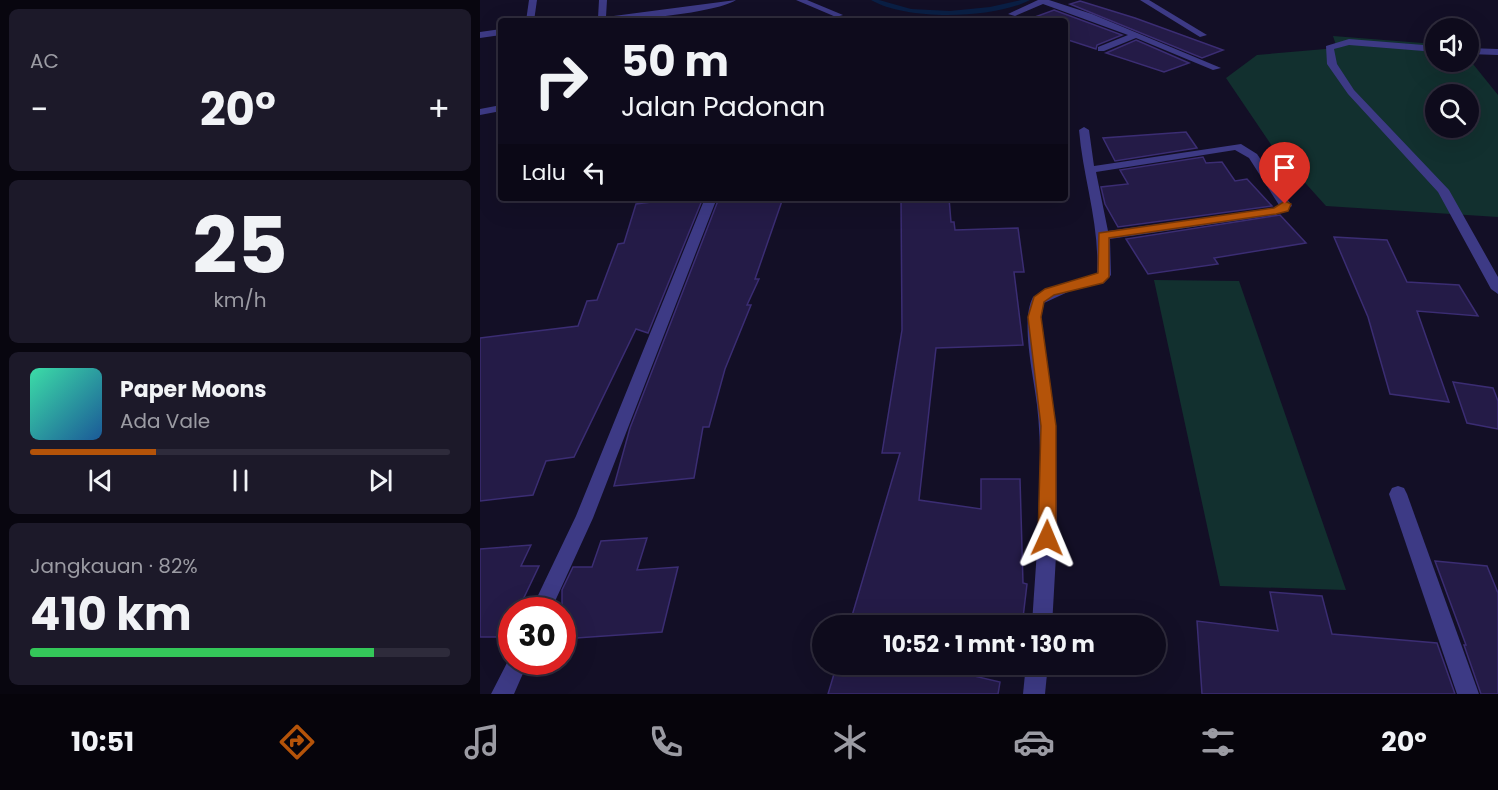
<!DOCTYPE html>
<html lang="id">
<meta charset="utf-8">
<style>
body{margin:0;font-family:Poppins,sans-serif;background:#1c1929;color:#f1f3f6;height:100vh;display:flex;flex-direction:column;font-size:22px;white-space:nowrap}
*{box-sizing:border-box;margin:0}
p{font-size:20px;color:#9b9ba3}
.icon{flex:none;width:33px;height:33px;fill:none;stroke:currentColor;stroke-width:2;stroke-linecap:round;stroke-linejoin:round}
.map{position:relative;flex:1;overflow:hidden}
.panel{display:flex;flex-direction:column;gap:9px;padding:9px;background:#08060f;width:480px}
.panel>*{flex:none}
.banner{position:absolute;left:18px;top:18px;width:570px;height:183px;border-radius:6px;box-shadow:0 6px 24px #0002,0 0 0 2px #2e2b3b;background:#0e0b1c;color:#f1f3f6;overflow:hidden}
.fabs{position:absolute;left:945px;top:18px;display:grid;gap:12px}
.fabs a{display:grid;place-items:center;width:54px;height:54px;border-radius:50%;background:#0e0b1c;box-shadow:0 6px 24px #0002,0 0 0 2px #2e2b3b;font-size:30px}
.speed{position:absolute;left:18px;top:597px;display:flex;gap:12px;font-size:30px;font-weight:700;text-align:center}
.speed>*{display:grid;place-content:center;width:78px;height:78px;border-radius:50%;background:#0e0b1c;box-shadow:0 6px 24px #0002,0 0 0 2px #2e2b3b;line-height:1}
.speed .limit{border:9px solid #d22;background:#fff;color:#111}
.pin{position:absolute;display:grid;place-items:center;width:51px;height:51px;color:#fff;margin:-62px -26px;border-radius:50% 50% 50% 0;rotate:-45deg;box-shadow:0 0 6px #0007}
.pin .icon{rotate:45deg}
.me{position:absolute;width:66px;margin:-33px;rotate:1deg;stroke-linejoin:round;filter:drop-shadow(0 0 4px #0008)}
.turn{display:flex;align-items:center;gap:21px;height:126px;padding:0 24px;font-size:27px}
.turn .icon{width:78px;height:78px;stroke-width:2.5}
.turn b{display:block;font-size:42px;line-height:51px}
.then{display:flex;align-items:center;height:57px;padding:0 24px;background:#0003;gap:12px;font-size:22px}
.big{font-size:45px;font-weight:700;line-height:1.1}
.panel .widget{flex:1;display:flex;flex-direction:column;justify-content:center;gap:9px;min-width:0;padding:0 21px;border-radius:9px;background:#1c1929}
.panel .dial{align-items:center;gap:0}
.dial b{font-size:78px;line-height:1}
.song{display:flex;align-items:center;gap:18px}
.cover{width:72px;height:72px;border-radius:9px;background:linear-gradient(135deg,hsl(160 70% 55%),hsl(210 70% 35%))}
.played{height:6px;border-radius:3px;background:linear-gradient(90deg,#b45309 30%,#2e2b3b 30%)}
.keys{display:flex;justify-content:space-around;direction:ltr}
.heat{display:flex;justify-content:space-between;align-items:center;font-size:33px;direction:ltr}
.charge{height:9px;border-radius:4px;background:linear-gradient(90deg,#34c759 82%,#2e2b3b 0)}
.trip{position:absolute;left:332px;top:615px;width:354px;height:60px;border-radius:30px;background:#0e0b1c;box-shadow:0 6px 24px #0002,0 0 0 2px #2e2b3b;font-weight:700;line-height:60px;text-align:center}
.tab-bar{display:flex;height:96px;justify-content:space-around;align-items:center;background:#06040b;color:#9b9ba3}
.tab-bar .icon{width:42px;height:42px}
.tab-bar .current{color:#b45309}
.tab-bar b{font-size:27px;color:#f1f3f6}
main{display:flex;flex:1;min-height:0}
.map>svg:first-child{display:block}
</style>
<main>
<section class="panel">
<div class="widget"><p>AC</p>
<div class="heat"><a>−</a><b class="big">20°</b><a>+</a></div>
</div>
<div class="widget dial"><b>25</b><p>km/h</p></div>
<div class="widget">
<div class="song"><i class="cover"></i><div><b>Paper Moons</b><p>Ada Vale</p></div></div>
<div class="played"></div>
<div class="keys"><svg class="icon" aria-label="previous" viewBox="0 0 24 24"><path d="M18 5L8 12l10 7zM5 5v14"/></svg><svg class="icon" aria-label="pause" viewBox="0 0 24 24"><path d="M8 5v14M16 5v14"/></svg><svg class="icon" aria-label="next" viewBox="0 0 24 24"><path d="M6 5l10 7-10 7zM19 5v14"/></svg></div>
</div>
<div class="widget"><p>Jangkauan · 82%</p><b class="big">410 km</b><div class="charge"></div></div>
</section>
<div class="map">
<svg width="1018" height="694" viewBox="0 0 1018 694">
<rect width="100%" height="100%" fill="#130f26"/>
<g fill="#12302f" fill-rule="evenodd">
<path d="M853,36l102,8 1,18 33,-3 29,36v122l-172,-11 -54,-60 -46,-68 31,-23 80,-7zM956,94h32v34h-32z"/>
<path d="M674,280l85,1 107,309 -126,-4z"/>
</g>
<g fill="none" stroke-linecap="round" stroke-linejoin="round">
<path fill="#0a1f44" fill-rule="evenodd" d="M391,0h8l32,9 39,2 40,-4 31,-7h9c-37,19 -123,21 -159,0z"/>
</g>
<g fill="#241b47" stroke="#3b2d73" stroke-width="1.5">
<path d="M600,1l55,17 88,32 -21,8 -132,-54z"/>
<path d="M574,10l68,25 -25,10 -1,4 -31,-10v-18h-41z"/>
<path d="M656,40l53,23 -25,9 -58,-19z"/>
<path d="M706,132l11,16 -82,13 -12,-23z"/>
<path d="M723,157l3,6 16,-1 13,19 12,-2 25,27 -154,21 -13,-23 -4,-17 27,-3 -8,-14z"/>
<path d="M203,198h20l-55,135 -12,-4 -62,128 -28,4 -13,34 -53,6v-163l98,-12 9,-25 10,-1 21,-56 6,-1 12,-39z"/>
<path d="M239,198h64l-28,81h4l-12,26h4l-26,64 -16,58h-6l-9,51 -80,8 16,-58z"/>
<path d="M421,198h48l2,24h3l1,8 63,-2 6,44h-10l9,73 -87,3 -17,152 62,9v-30h39l3,104 4,1 -5,42h-173l51,-173h-18l20,-123z"/>
<path d="M800,215l26,28 -92,15 4,6 -70,10 -22,-35z"/>
<path d="M854,237l53,3 20,42 52,3 19,31 -61,-5 32,91 -59,-8 -22,-77z"/>
<path d="M973,382l40,6 5,13v28l-31,-6z"/>
<path d="M167,538l-10,32 41,-3 -16,65 -100,7v-49l11,-23h19l9,-26z"/>
<path d="M51,545l-10,21h18l-21,44h-6v15l-6,12h-26v-88z"/>
<path d="M955,561l52,5 11,27v101h-17l-17,-49h2z"/>
<path d="M790,592l52,4 10,38 105,9 18,51h-253l-5,-73 81,10z"/>
<path d="M357,664h86l77,18 -2,12h-170z"/>
</g>
<g fill="none" stroke-linecap="round" stroke-linejoin="round">
<g fill="#3d3a85" fill-rule="evenodd">
<path d="M49,0h8l-3,21h-8z"/>
<path d="M119,0h8l-1,17 130,-17c-25,15 -118,21 -149,21l11,-3z"/>
<path d="M316,0h11l36,15 -7,2z"/>
<path d="M558,0h11l43,14 129,54 -8,2 -77,-32 -32,13h-6v-4l30,-12 -85,-31 -28,12 -7,-2z"/>
<path d="M660,0h9l58,35 -7,2z"/>
<path d="M21,29v6l-21,3v-6z"/>
<path d="M869,39l87,7v6l-87,-7 -15,4 3,15 17,26 95,100 49,87v17l-7,-5 -53,-97 -90,-98 -21,-30 -1,-18z"/>
<path d="M988,48l30,1v6l-30,-1z"/>
<path d="M21,105v6l-21,4v-6z"/>
<path d="M604,127l5,3 5,36 147,-22 16,10 35,52 -16,9 -166,24 1,36 -7,8 -34,8 -26,12 -3,14 15,109 1,112 -5,88h-20c4,-71 13,-151 5,-221 -3,-28 -17,-84 -4,-108l28,-13 36,-10c3,-49 -14,-96 -18,-144zM755,150l14,8 30,47 -6,3 -165,23 -12,-59z"/>
<path d="M225,198h12l-124,320 -42,92h-20l45,-94z"/>
<path d="M918,486l6,2 3,6 72,200h-22l-68,-200 3,-6z"/>
<path d="M32,653v9h16l-14,32h-23z"/>
<path d="M546,664h22l-3,30h-22z"/>
</g>
</g>
<path fill="#b45309" stroke="#753606" stroke-width="1.5" d="M805,201l6,3 -3,7 -12,3 -167,24v39l-6,6 -49,12 -10,7 -3,15 15,109v112l-3,5 -6,3 -6,-3 -3,-5 3,-112 -13,-109 6,-20 11,-8 53,-16 1,-40 175,-25z"/>
</svg>
<div class="fabs">
<a><svg class="icon" aria-label="sound" viewBox="0 0 24 24"><path d="M4 9h4l5-4v14l-5-4H4zM17 9q2 3 0 6"/></svg></a>
<a><svg class="icon" aria-label="search" viewBox="0 0 24 24"><circle cx="10" cy="10" r="6"/><path d="M15 15l6 6"/></svg></a>
</div>
<div class="speed"><div class="limit">30</div></div>
<div class="pin" style="left:805px;top:204px;background:#d93025"><svg class="icon" aria-label="arrive" viewBox="0 0 24 24"><path d="M6 21V4h12l-3 4 3 4H6"/></svg></div>
<svg class="me" style="left:567px;top:538px" viewBox="-20 -20 40 40"><path d="M0-17L14 15 0 8-14 15z" fill="#b45309" stroke="#fff" stroke-width="4"/></svg>
<div class="trip">10:52 · 1 mnt · 130 m</div>
<div class="banner">
<div class="turn"><svg class="icon" aria-label="right" viewBox="0 0 24 24"><path d="M7 20v-9h11M14 6l5 5-5 5"/></svg><div><b>50 m</b>Jalan Padonan</div></div>
<div class="then">Lalu<svg class="icon" aria-label="left" viewBox="0 0 24 24"><path d="M17 20v-9H6M10 6l-5 5 5 5"/></svg></div>
</div>
</div>
</main>
<nav class="tab-bar">
<b>10:51</b>
<svg class="icon current" aria-label="directions" viewBox="0 0 24 24"><path d="M12 3l9 9-9 9-9-9zM9 14v-3h6M13 9l2 2-2 2"/></svg>
<svg class="icon" aria-label="music" viewBox="0 0 24 24"><path d="M9 18V5l10-2v13"/><circle cx="6" cy="18" r="3"/><circle cx="16" cy="16" r="3"/></svg>
<svg class="icon" aria-label="phone" viewBox="0 0 24 24"><path d="M5 4h4l2 5-3 2q2 4 5 5l2-3 5 2v4C11 20 4 13 5 4z"/></svg>
<svg class="icon" aria-label="climate" viewBox="0 0 24 24"><path d="M12 3v18M4 7l16 10M4 17L20 7"/></svg>
<svg class="icon" aria-label="car" viewBox="0 0 24 24"><path d="M5 17H2v-5l4-1 3-4h7l3 4 3 1v5h-3M9 17h6M6 11h13"/><circle cx="7" cy="17" r="2"/><circle cx="17" cy="17" r="2"/></svg>
<svg class="icon" aria-label="filters" viewBox="0 0 24 24"><path d="M4 7h16M4 17h16"/><circle cx="9" cy="7" r="2"/><circle cx="15" cy="17" r="2"/></svg>
<b>20°</b>
</nav>
